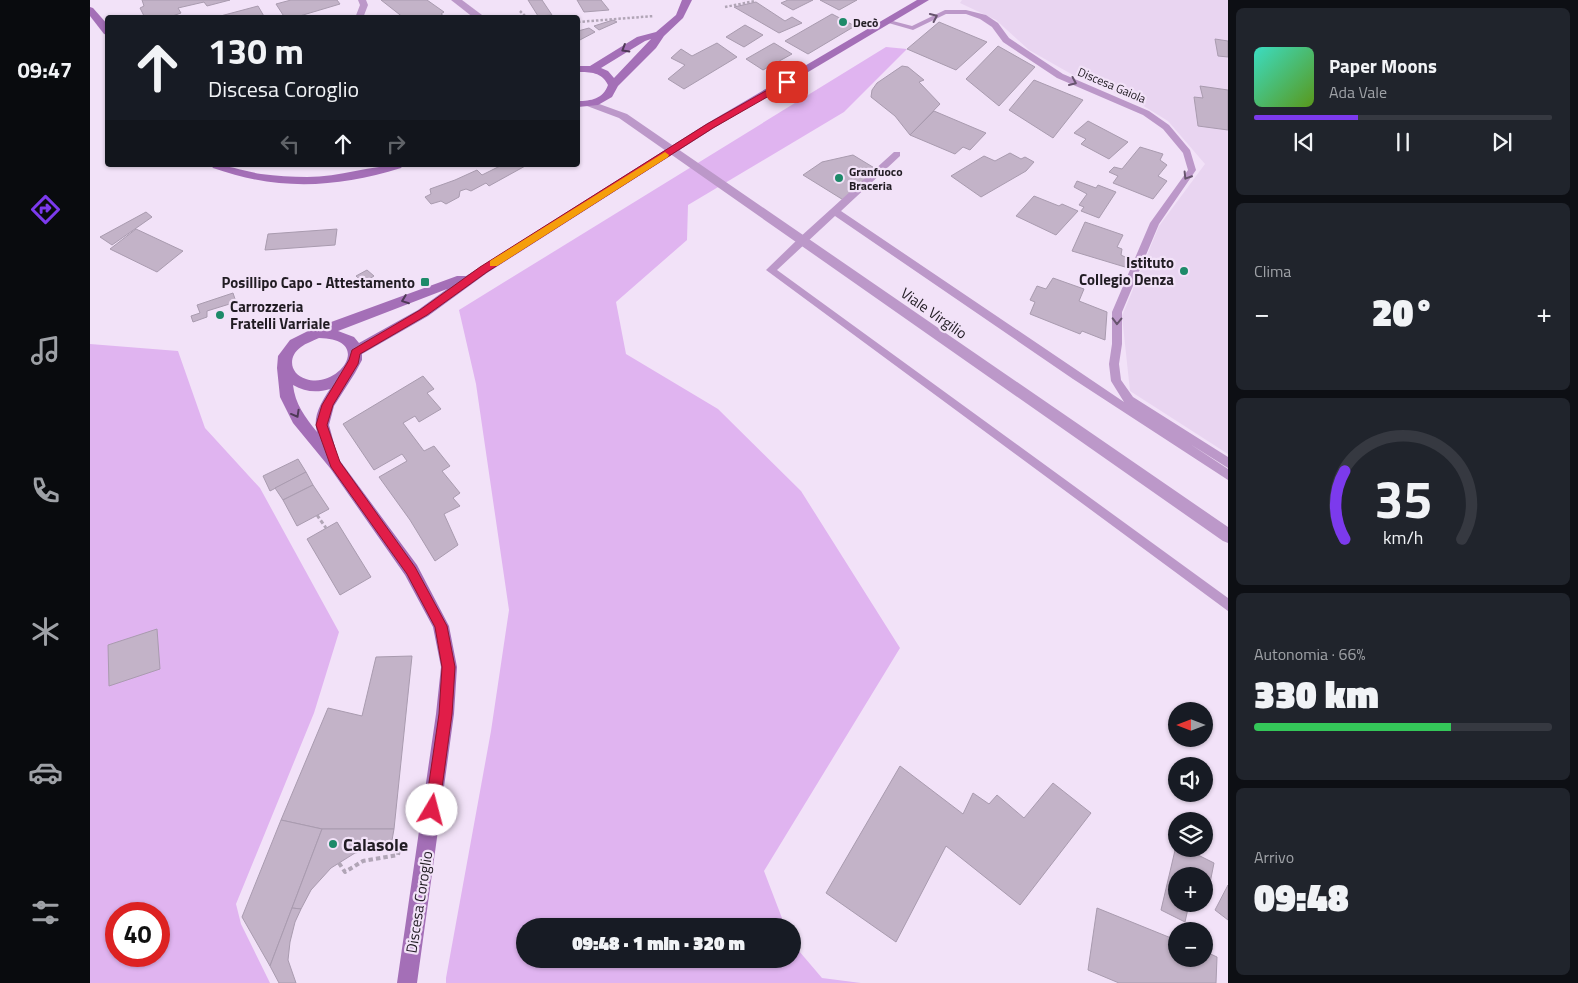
<!DOCTYPE html>
<html lang="it">
<meta charset="utf-8">
<style>
body{margin:0;font-family:"Titillium Web",sans-serif;background:#20242c;color:#f1f3f6;height:100vh;display:flex;flex-direction:column;font-size:19px;white-space:nowrap}
*{box-sizing:border-box;margin:0}
p{font-size:16px;color:#9ea1a6}
.icon{flex:none;width:28px;height:28px;fill:none;stroke:currentColor;stroke-width:2;stroke-linecap:round;stroke-linejoin:round}
.map{position:relative;flex:1;overflow:hidden}
.side{display:flex;flex-direction:column;gap:8px;padding:8px;background:#0d0f14;width:350px}
.side>*{flex:none}
.banner{position:absolute;left:15px;top:15px;width:475px;height:152px;border-radius:5px;box-shadow:0 1px 4px #0004;background:#171b24;color:#f1f3f6;overflow:hidden}
.needle{width:32px;rotate:270deg}
.fabs{position:absolute;left:1078px;top:702px;display:grid;gap:10px}
.fabs a{display:grid;place-items:center;width:45px;height:45px;border-radius:50%;background:#171b24;box-shadow:0 1px 4px #0004;font-size:25px}
.speed{position:absolute;left:15px;top:902px;display:flex;gap:10px;font-size:25px;font-weight:700;text-align:center}
.speed>*{display:grid;place-content:center;width:65px;height:65px;border-radius:50%;background:#171b24;box-shadow:0 1px 4px #0004;line-height:1}
.speed .limit{border:8px solid #d22;background:#fff;color:#111}
.pin{position:absolute;display:grid;place-items:center;width:42px;height:42px;color:#fff;margin:-21px;border-radius:10px;box-shadow:0 2px 8px #0006}
.me{position:absolute;width:55px;margin:-28px;rotate:8deg;stroke-linejoin:round;filter:drop-shadow(0 0 4px #0008)}
.turn{display:flex;align-items:center;gap:18px;height:105px;padding:0 20px;font-size:22px}
.turn .icon{width:65px;height:65px;stroke-width:2.5}
.turn b{display:block;font-size:35px;line-height:42px}
.lanes{display:flex;align-items:center;height:48px;padding:0 20px;background:#0003;justify-content:center;gap:25px;direction:ltr}
.lanes .off{opacity:.35}
.big{font-size:38px;font-weight:800;line-height:1.1}
.side .tile{flex:1;display:flex;flex-direction:column;justify-content:center;gap:8px;min-width:0;padding:0 18px;border-radius:8px;background:#20242c}
.side .dial{align-items:center;gap:0}
.dial svg{height:130px;overflow:visible;fill:none;stroke:#363941;stroke-width:7;stroke-linecap:round;text-anchor:middle}
.dial text{fill:#f1f3f6;stroke:none}
.song{display:flex;align-items:center;gap:15px}
.cover{width:60px;height:60px;border-radius:8px;background:linear-gradient(135deg,hsl(170 70% 55%),hsl(90 70% 35%))}
.played{height:5px;border-radius:2px;background:linear-gradient(90deg,#7c3aed 35%,#363941 35%)}
.keys{display:flex;justify-content:space-around;direction:ltr}
.heat{display:flex;justify-content:space-between;align-items:center;font-size:28px;direction:ltr}
.charge{height:8px;border-radius:4px;background:linear-gradient(90deg,#34c759 66%,#363941 0)}
.trip{position:absolute;left:426px;top:918px;width:285px;height:50px;border-radius:25px;background:#171b24;box-shadow:0 1px 4px #0004;font-weight:800;line-height:50px;text-align:center}
main{display:flex;flex:1;min-height:0}
.tabs{display:flex;flex-direction:column;width:90px;justify-content:space-around;align-items:center;background:#090b0e;color:#9ea1a6}
.tabs .icon{width:35px;height:35px}
.tabs .on{color:#7c3aed}
.tabs b{font-size:22px;color:#f1f3f6}
.map>svg:first-child{display:block}
</style>
<main>
<nav class="tabs">
<b>09:47</b>
<svg class="icon on" aria-label="directions" viewBox="0 0 24 24"><path d="M12 3l9 9-9 9-9-9zM9 14v-3h6M13 9l2 2-2 2"/></svg>
<svg class="icon" aria-label="music" viewBox="0 0 24 24"><path d="M9 18V5l10-2v13"/><circle cx="6" cy="18" r="3"/><circle cx="16" cy="16" r="3"/></svg>
<svg class="icon" aria-label="phone" viewBox="0 0 24 24"><path d="M5 4h4l2 5-3 2q2 4 5 5l2-3 5 2v4C11 20 4 13 5 4z"/></svg>
<svg class="icon" aria-label="climate" viewBox="0 0 24 24"><path d="M12 3v18M4 7l16 10M4 17L20 7"/></svg>
<svg class="icon" aria-label="car" viewBox="0 0 24 24"><path d="M5 17H2v-5l4-1 3-4h7l3 4 3 1v5h-3M9 17h6M6 11h13"/><circle cx="7" cy="17" r="2"/><circle cx="17" cy="17" r="2"/></svg>
<svg class="icon" aria-label="filters" viewBox="0 0 24 24"><path d="M4 7h16M4 17h16"/><circle cx="9" cy="7" r="2"/><circle cx="15" cy="17" r="2"/></svg>
</nav>
<div class="map">
<svg width="1138" height="983" viewBox="0 0 1138 983">
<rect width="100%" height="100%" fill="#f2e2f8"/>
<path fill="#e9d5f1" d="M872,0h266v454l-98,-63 -8,-75 37,-90 46,-62 -37,-43 -31,-19 -64,-27 -44,-25 -33,-30 -36,-17z"/>
<g fill="#e0b4f0" fill-rule="evenodd">
<path d="M796,47l21,2 -63,63 -156,93 -1,35 -71,62 10,52 92,55 83,82 99,157 -136,223 21,55h-260v33h267l1,-15 29,34 39,5h-415v-5l45,-247 18,-121 -33,-226 -17,-74z"/>
<path d="M0,344l88,7 27,77 55,60 79,144 -25,81 -78,191 5,20 29,59h-180zM26,914h43v42h-43z"/>
</g>
<g fill="#c3b3c8" stroke="#a99baf">
<path d="M52,0h88l-23,6 -3,-4 -26,6 3,5 -14,5h-22l-5,-10 4,-2z"/>
<path d="M201,0h46l3,4 -47,14h-8l-9,-14z"/>
<path d="M291,0h46l17,12 -3,2 3,2 -40,2z"/>
<path d="M438,0h14l10,15 -14,1z"/>
<path d="M487,0h24l8,10 -25,2z"/>
<path d="M698,0h25l-20,10 -12,-7z"/>
<path d="M730,0h37l-18,10z"/>
<path d="M666,2l29,19 7,-4 10,6 -23,10 -45,-26z"/>
<path d="M168,6l7,12h-52z"/>
<path d="M742,14l23,12 -47,28 -23,-13z"/>
<path d="M523,20l4,2 -18,8 -5,-4z"/>
<path d="M849,22l48,20 -31,28 -49,-21z"/>
<path d="M655,25l18,10 -19,12 -18,-10z"/>
<path d="M499,28l6,4 -17,9v-10z"/>
<path d="M1125,39l13,2v16l-10,-1z"/>
<path d="M627,43l20,14 -53,32 -16,-10 17,-14 -14,-7 10,-9 11,7z"/>
<path d="M684,43l18,11 -29,16 -17,-11z"/>
<path d="M908,46l37,21 -36,39 -33,-27z"/>
<path d="M812,66l6,1 16,13 -5,2 21,22 -30,31 -15,-19 -24,-19 1,-7 5,-7z"/>
<path d="M944,80l49,20 -30,38 -44,-28z"/>
<path d="M1110,86l28,4v40l-30,-4 -4,-29 9,1z"/>
<path d="M844,111l52,22 -16,17 -7,-3 -8,7 -45,-19z"/>
<path d="M998,121l40,21 -19,17 -28,-15 5,-5 -12,-6z"/>
<path d="M1050,147l23,7 -3,6 7,5 -9,11 9,5 -14,18 -40,-16 5,-7 -9,-4 5,-5 8,2z"/>
<path d="M920,153l11,6 4,-2 9,5 -8,9 -45,26 -30,-21 33,-20 11,5z"/>
<path d="M763,155l23,14 -31,32 -42,-26 19,-13z"/>
<path d="M412,165h25l-38,21 -3,-3 -15,8 -5,-2 -6,2 -1,6 -13,7 -5,-3 -10,3 -6,-7 6,-3 -1,-5 25,-9 22,-10 5,5z"/>
<path d="M987,181l19,7 2,-3 18,7 -17,26 -18,-7 3,-4 -5,-2 8,-11 -13,-7z"/>
<path d="M944,196l25,10 3,-2 16,7 -22,24 -40,-19z"/>
<path d="M56,212l6,5 -40,28 -12,-8z"/>
<path d="M995,222l38,13 -6,12 5,2 -1,6 6,3 -2,9 -53,-16z"/>
<path d="M46,229l47,22 -26,21 -47,-23z"/>
<path d="M247,229l-2,16 -70,5 3,-16z"/>
<path d="M277,270l7,6 -11,7 -7,-7z"/>
<path d="M315,277l4,4 -9,6 -4,-4z"/>
<path d="M963,278l31,11 -5,12 28,11 -2,28 -23,-9 -2,3 -50,-20 5,-12 -5,-2 7,-14 9,3z"/>
<path d="M143,293l3,9 -29,9v6l-14,5 -2,-6 9,-3 -3,-8z"/>
<path d="M333,376l11,13 -7,4 14,16 -22,13 -4,-6 -12,7 21,28 10,-5 16,20 -8,5 18,22 -7,5 7,8 -16,8 14,31 -23,16 -25,-41 -31,-43 28,-16 -5,-7 -28,16 -31,-46z"/>
<path d="M208,459l8,13 -36,19 -7,-15z"/>
<path d="M216,472l7,13 -30,15 -8,-12z"/>
<path d="M223,485l16,24 -32,17 -14,-26z"/>
<path d="M247,522l34,55 -31,18 -33,-56z"/>
<path d="M67,629l3,40 -51,17 -1,-41z"/>
<path d="M322,656l-18,173h-72l-41,-9 47,-112 34,8 14,-59z"/>
<path d="M810,766l63,48 10,-21 16,11 8,-9 27,23 29,-35 38,30 -71,92 -74,-59 -50,96 -70,-49z"/>
<path d="M191,820l41,9 -52,137 -28,-49z"/>
<path d="M232,829h72l-3,17 -36,7 -24,15 -20,22 -10,19 -9,-1z"/>
<path d="M1086,846v3h10l28,14 -5,25 -5,-3v-9h-28v28h13l-4,18 -24,-12z"/>
<path d="M1138,885v35l-13,-10z"/>
<path d="M202,908l9,1 -6,13 -5,20 -2,18 8,23h-17l-9,-17z"/>
<path d="M1007,908l79,32v19h28v-8l13,6 -1,26h-97l-31,-13z"/>
</g>
<g fill="none" stroke-linecap="round" stroke-linejoin="round">
<g stroke="#b1a5b6" stroke-width="2.5" stroke-dasharray="2.5 2" stroke-linecap="butt">
<path d="M635,7l30,-6"/>
<path d="M430,11l7,7"/>
<path d="M488,22l76,-6"/>
</g>
<path stroke="#b1a5b6" stroke-width="3" stroke-dasharray="4 2.5" stroke-linecap="butt" d="M227,515l9,13"/>
<path stroke="#b1a5b6" stroke-width="4" stroke-dasharray="4.5 3" stroke-linecap="butt" d="M249,863l6,9 18,-11 35,-6 2,-11"/>
<g fill="#bc98c9" fill-rule="evenodd">
<path d="M268,0h8l2,5 -5,13h-8l5,-13z"/>
<path d="M855,10h21l20,5 12,8 11,15 54,36 86,37 20,14 21,25 6,20 -37,54 -37,88v32l-3,20 2,16 12,17 95,60v11l-38,-24 38,25v11l-155,-101 -238,-163 -58,54 451,328v13l-462,-341 33,-32 95,-86h6v4l-59,55 283,191 -13,-21 -2,-17 3,-20v-32l38,-89 38,-53 -5,-17 -20,-24 -20,-14 -86,-37 -54,-36 -11,-15 -12,-8 -14,-5h-20l-33,16 -28,-8 4,-2 23,6z"/>
</g>
<g fill="#bc98c9" fill-rule="evenodd">
<path d="M361,0h11l24,18h-12z"/>
<path d="M501,101l36,13 601,413v16l-5,-2 -604,-423 -32,-12 -1,-2z"/>
</g>
<g fill="#a46fb7" fill-rule="evenodd">
<path d="M592,0h10l-9,18 -19,18 -8,12 -38,38 -6,11 -14,8 -20,2v-6c13,0 25,-2 30,-16 -6,-13 -18,-13 -30,-13v-6h12l47,-29 19,-5 20,-17zM561,39l-37,39 -6,-7 -7,-3 44,-27z"/>
<path d="M827,0h12l-215,128 -227,145 -59,43 -66,38v6l-7,13 -21,33 -5,19 9,33 79,107 32,61 8,41 -3,47 -37,269h-20l39,-269 5,-47 -8,-40 -28,-52 -75,-107 -37,-45 -13,-26 -3,-29 1,-12 12,-16 22,-11 145,-53h9l240,-152zM357,289l-29,21 -59,33 -5,-6 -16,-6zM229,338c56,1 19,52 -13,41 -16,-5 -19,-22 -5,-32 5,-4 12,-6 18,-9zM203,385c12,7 24,8 37,4 -8,12 -18,28 -13,43 -12,-15 -22,-28 -24,-47z"/>
<path d="M0,7l3,1 15,17v10l-4,-1 -14,-18z"/>
<path d="M121,165c18,0 32,6 50,9 15,2 31,3 46,3 33,0 64,-12 96,-12l-2,3c-66,20 -122,23 -188,0z"/>
</g>
</g>
<defs><path id="oneway-chevron" d="M-2-3.5L2.5 0L-2 3.5" fill="none" stroke-width="1.6" stroke-linecap="round" stroke-linejoin="round" transform="scale(1.25)"/></defs>
<g stroke="#67546e">
<use href="#oneway-chevron" transform="translate(844 17) rotate(-25)"/>
<use href="#oneway-chevron" transform="translate(983 82) rotate(24)"/>
<use href="#oneway-chevron" transform="translate(1097 176) rotate(122)"/>
<use href="#oneway-chevron" transform="translate(1027 321) rotate(91)"/>
</g>
<g stroke="#4f3957">
<use href="#oneway-chevron" transform="translate(535 49) rotate(149)"/>
<use href="#oneway-chevron" transform="translate(315 300) rotate(159)"/>
<use href="#oneway-chevron" transform="translate(206 414) rotate(61)"/>
</g>
<path fill="#e11d48" stroke="#92132f" d="M697,79l4,3 -1,2 -77,44 -226,144 -60,43 -67,39 -2,10 -25,41 -6,20 13,37 75,105 32,59 8,41 -3,47 -13,96 -2,5 -5,2 -5,-2 -2,-5 14,-96 3,-47 -7,-40 -28,-53 -76,-107 -15,-42 6,-20 27,-45 3,-10 68,-40 60,-43 227,-143z"/>
<path fill="#f59e0b" d="M575,152l4,3 -1,2 -171,109h-7v-5z"/>
<g fill="#1d8a69" stroke="#f2e2f8" stroke-width="2">
<circle cx="753" cy="22" r="5"/>
<circle cx="749" cy="178" r="5"/>
<circle cx="1094" cy="271" r="5"/>
<rect x="330" y="277" width="10" height="10" rx="2.5"/>
<circle cx="130" cy="315" r="5"/>
<circle cx="243" cy="844" r="5"/>
</g>
<g text-anchor="middle" dominant-baseline="central" stroke-width="4.5" stroke-linejoin="round" paint-order="stroke">
<g font-size="12" font-weight="bold" fill="#211c23" stroke="#f2e2f8" text-anchor="start">
<text x="763" y="22">Decò</text>
<text x="759" y="171">Granfuoco<tspan x="759" dy="14">Braceria</tspan></text>
</g>
<g font-size="12" fill="#211c23" stroke="#f2e2f8">
<text transform="translate(1022 85) rotate(23)">Discesa Gaiola</text>
</g>
<g font-size="15" font-weight="bold" fill="#211c23" stroke="#f2e2f8" text-anchor="end">
<text x="1084" y="262">Istituto<tspan x="1084" dy="17">Collegio Denza</tspan></text>
<text x="325" y="282">Posillipo Capo - Attestamento</text>
<text x="140" y="306" text-anchor="start">Carrozzeria<tspan x="140" dy="17">Fratelli Varriale</tspan></text>
</g>
<g font-size="15" fill="#211c23" stroke="#f2e2f8">
<text transform="translate(844 313) rotate(35)">Viale Virgilio</text>
<text transform="translate(329 902) rotate(-81)">Discesa Coroglio</text>
</g>
<g font-size="18" font-weight="bold" fill="#211c23" stroke="#f2e2f8" text-anchor="start">
<text x="253" y="844">Calasole</text>
</g>
</g>
</svg>
<div class="fabs">
<a><svg class="needle" viewBox="-14 -14 28 28"><path d="M0-13l5 13h-10z" fill="#e53935"/><path d="M0 13l5-13h-10z" fill="#9ea1a6"/></svg></a>
<a><svg class="icon" aria-label="sound" viewBox="0 0 24 24"><path d="M4 9h4l5-4v14l-5-4H4zM17 9q2 3 0 6"/></svg></a>
<a><svg class="icon" aria-label="layers" viewBox="0 0 24 24"><path d="M12 4l9 5-9 5-9-5zM3 14l9 5 9-5"/></svg></a>
<a>+</a>
<a>−</a>
</div>
<div class="speed"><div class="limit">40</div></div>
<div class="pin" style="left:697px;top:82px;background:#d93025"><svg class="icon" aria-label="arrive" viewBox="0 0 24 24"><path d="M6 21V4h12l-3 4 3 4H6"/></svg></div>
<svg class="me" style="left:342px;top:810px" viewBox="-20 -20 40 40"><circle r="19" fill="#fff"/><path d="M0-13L10 11 0 6-10 11z" fill="#e11d48"/></svg>
<div class="trip">09:48 · 1 min · 320 m</div>
<div class="banner">
<div class="turn"><svg class="icon" aria-label="ahead" viewBox="0 0 24 24"><path d="M12 20V5M6 11l6-6 6 6"/></svg><div><b>130 m</b>Discesa Coroglio</div></div>
<div class="lanes"><svg class="icon off" aria-label="left" viewBox="0 0 24 24"><path d="M17 20v-9H6M10 6l-5 5 5 5"/></svg><svg class="icon" aria-label="ahead" viewBox="0 0 24 24"><path d="M12 20V5M6 11l6-6 6 6"/></svg><svg class="icon off" aria-label="right" viewBox="0 0 24 24"><path d="M7 20v-9h11M14 6l5 5-5 5"/></svg></div>
</div>
</div>
<section class="side">
<div class="tile">
<div class="song"><i class="cover"></i><div><b>Paper Moons</b><p>Ada Vale</p></div></div>
<div class="played"></div>
<div class="keys"><svg class="icon" aria-label="previous" viewBox="0 0 24 24"><path d="M18 5L8 12l10 7zM5 5v14"/></svg><svg class="icon" aria-label="pause" viewBox="0 0 24 24"><path d="M8 5v14M16 5v14"/></svg><svg class="icon" aria-label="next" viewBox="0 0 24 24"><path d="M6 5l10 7-10 7zM19 5v14"/></svg></div>
</div>
<div class="tile"><p>Clima</p>
<div class="heat"><a>−</a><b class="big">20°</b><a>+</a></div>
</div>
<div class="tile dial"><svg viewBox="0 0 100 80">
<path d="M14 69A42 42 0 1 1 86 69"/>
<path d="M14 69A42 42 0 0 1 14 27" stroke="#7c3aed"/>
<text x="50" y="56" font-size="32" font-weight="700">35</text>
<text x="50" y="72" font-size="11">km/h</text>
</svg></div>
<div class="tile"><p>Autonomia · 66%</p><b class="big">330 km</b><div class="charge"></div></div>
<div class="tile"><p>Arrivo</p><b class="big">09:48</b></div>
</section>
</main>
